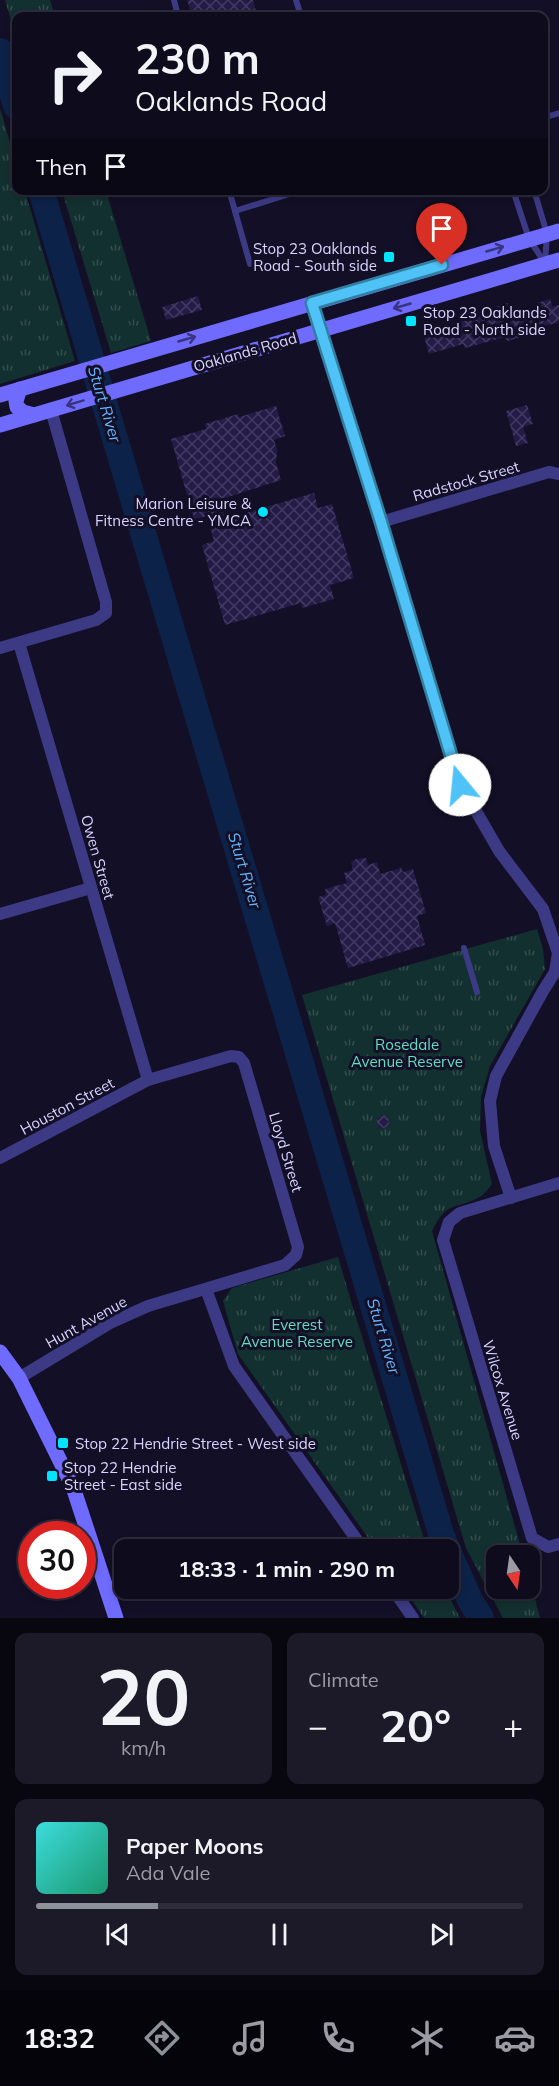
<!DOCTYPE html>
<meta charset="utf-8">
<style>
body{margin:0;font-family:Mulish,sans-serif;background:#1c1929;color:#f1f3f6;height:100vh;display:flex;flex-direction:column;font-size:22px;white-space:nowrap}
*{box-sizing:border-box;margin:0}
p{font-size:20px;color:#9b9ba3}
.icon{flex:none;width:33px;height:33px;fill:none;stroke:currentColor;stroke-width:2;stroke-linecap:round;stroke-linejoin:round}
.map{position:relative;height:1618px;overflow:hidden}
.panel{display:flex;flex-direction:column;gap:15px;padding:15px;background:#08060f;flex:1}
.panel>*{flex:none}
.guide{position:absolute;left:12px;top:12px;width:536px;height:183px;border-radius:12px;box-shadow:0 3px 9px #0003,0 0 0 2px #2e2b3b;background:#0e0b1c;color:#f1f3f6;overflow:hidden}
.needle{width:39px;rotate:167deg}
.tools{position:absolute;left:486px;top:1545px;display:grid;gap:12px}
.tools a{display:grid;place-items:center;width:54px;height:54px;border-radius:12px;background:#0e0b1c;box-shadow:0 3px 9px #0003,0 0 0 2px #2e2b3b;font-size:30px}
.speed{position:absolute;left:18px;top:1521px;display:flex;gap:12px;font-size:30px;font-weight:700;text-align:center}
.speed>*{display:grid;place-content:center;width:78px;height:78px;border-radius:50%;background:#0e0b1c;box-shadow:0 3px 9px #0003,0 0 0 2px #2e2b3b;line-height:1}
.speed .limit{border:9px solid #d22;background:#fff;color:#111}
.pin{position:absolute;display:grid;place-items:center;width:51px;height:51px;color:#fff;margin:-62px -26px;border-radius:50% 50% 50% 0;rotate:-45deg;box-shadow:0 0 6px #0007}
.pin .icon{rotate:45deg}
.me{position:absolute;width:66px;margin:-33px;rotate:343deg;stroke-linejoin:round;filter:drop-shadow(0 0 4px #0008)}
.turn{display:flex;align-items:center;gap:21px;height:126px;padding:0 24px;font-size:27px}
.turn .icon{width:78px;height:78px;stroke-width:2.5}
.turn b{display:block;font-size:42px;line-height:51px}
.then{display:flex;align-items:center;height:57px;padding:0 24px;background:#0003;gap:12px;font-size:22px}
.big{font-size:45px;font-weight:700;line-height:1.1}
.panel .widget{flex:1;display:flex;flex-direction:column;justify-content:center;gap:9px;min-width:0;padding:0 21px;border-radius:12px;background:#1c1929}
.panel .dial{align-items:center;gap:0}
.dial b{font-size:78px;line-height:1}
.song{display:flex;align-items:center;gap:18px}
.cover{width:72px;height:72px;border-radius:9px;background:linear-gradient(135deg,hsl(180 70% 55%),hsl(160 70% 35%))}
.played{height:6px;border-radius:3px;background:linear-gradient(90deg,#8c9099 25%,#2e2b3b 25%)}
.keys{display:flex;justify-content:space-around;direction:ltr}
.heat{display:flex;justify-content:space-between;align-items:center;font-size:33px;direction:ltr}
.panel .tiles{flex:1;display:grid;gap:15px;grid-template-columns:1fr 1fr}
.widget:last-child{grid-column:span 2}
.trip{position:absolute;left:114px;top:1539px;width:345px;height:60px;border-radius:12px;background:#0e0b1c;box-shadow:0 3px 9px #0003,0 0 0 2px #2e2b3b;font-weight:700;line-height:60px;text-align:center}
.tab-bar{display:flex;height:96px;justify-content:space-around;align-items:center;background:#06040b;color:#9b9ba3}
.tab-bar .icon{width:42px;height:42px}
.tab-bar .current{color:#8c9099}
.tab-bar b{font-size:27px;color:#f1f3f6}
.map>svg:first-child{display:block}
</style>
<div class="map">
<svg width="559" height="1618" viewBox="0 0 559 1618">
<defs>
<pattern id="park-tufts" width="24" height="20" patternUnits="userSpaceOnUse" patternTransform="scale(1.5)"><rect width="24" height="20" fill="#12302f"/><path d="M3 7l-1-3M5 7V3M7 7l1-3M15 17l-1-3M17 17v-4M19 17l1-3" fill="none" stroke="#344d4e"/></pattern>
<pattern id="building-cross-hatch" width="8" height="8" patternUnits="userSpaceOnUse" patternTransform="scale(1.5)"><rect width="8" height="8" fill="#241b47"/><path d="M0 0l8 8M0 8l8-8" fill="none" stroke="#433b63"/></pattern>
</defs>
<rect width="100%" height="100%" fill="#130f26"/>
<g fill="url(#park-tufts)">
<path d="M5,0h45l5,16h-39v21z"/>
<path d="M0,108l16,55v27l9,1 50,170 -75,23z"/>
<path d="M62,191h44l45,150 -40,12z"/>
<path d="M537,929l6,20 2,20 -55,97 -9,31 -1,34 12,53c-4,5 -8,11 -14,14 -26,12 -31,3 -46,33l91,324 -27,1v32h34v-9l10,39h-37l-37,-70 -164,-553z"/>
<path d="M338,1257l10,34 79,258h-51l-138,-195 -15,-53 9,-13z"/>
<path d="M404,1589h41l15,29h-36z"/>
</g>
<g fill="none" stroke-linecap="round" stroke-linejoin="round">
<g stroke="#0c2248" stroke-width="26">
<path d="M0,51l16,55"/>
<path d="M41,190l401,1347 6,13"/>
<path d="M448,1551l22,49 11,18"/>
</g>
</g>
<g fill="url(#building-cross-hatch)">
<path d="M187,0h66l3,11 -17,5h-47z"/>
<path d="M198,296l4,14 -36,10 -4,-13z"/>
<path d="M550,299l3,8 6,-2v17l-31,9 1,4 -22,6 -2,-4 -40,11 -2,-4 -34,10 -7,-25 15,-4 1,3 60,-17 -2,-4 12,-4 4,16 27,-8 -2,-8z"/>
<path d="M527,405l6,19 -10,3 5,16 -12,3 -10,-35z"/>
<path d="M276,406l9,30 -11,4 3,10 -1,13 5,17 -62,20 6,19 89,-26 4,15 14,-4 22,74 -24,7 4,14 -32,9 -1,-5 -76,22 -23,-80 12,-4 -7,-25 -13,3 -23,-80 35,-10 -1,-5 33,-10 1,3z"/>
<path d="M366,858l2,7 9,-3 3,12 21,-6 2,4 10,-3 13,44 -9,3 8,29 -77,23 -13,-45 -8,3 -9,-29 8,-2 -1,-6 22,-6 -3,-10 9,-3 -2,-8 5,-3z"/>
<path d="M387,1115l3,11 -11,3 -3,-11z"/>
</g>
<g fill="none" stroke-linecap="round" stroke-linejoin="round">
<g stroke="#3d3a85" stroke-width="6">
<path d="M174,0l4,16"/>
<path d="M296,0l5,16"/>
<path d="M543,118l16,-5"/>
<path d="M229,190l21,74"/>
<path d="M513,190l16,49 16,24"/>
<path d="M534,190l13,44 -2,29"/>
<path d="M235,211l67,-21"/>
<path d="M464,948l13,44"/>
</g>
<g stroke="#3d3a85" stroke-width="12">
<path d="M312,303l69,219 80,263 38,66 44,58 15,44 -3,19 -12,19 -47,85 -6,25 4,45 17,52"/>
<path d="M381,522l168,-50 10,2"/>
<path d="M19,643l129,437"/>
<path d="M0,648l96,-28 10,-7v-11l-55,-192"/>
<path d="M0,914l91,-26"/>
<path d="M0,1158l148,-78 83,-24 8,1 5,6 54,184 -2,8 -11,10 -137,41 -38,17 -91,55"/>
<path d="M559,1183l-99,30 -11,9 -6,18 89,298 16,9 11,-3"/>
<path d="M206,1289l28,77 130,184"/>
<path d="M392,1588l21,30"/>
</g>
<g stroke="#6f6bff" stroke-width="15">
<path d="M20,389l-4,12 1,6 6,5 11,3"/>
<path d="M0,395l559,-164"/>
<path d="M0,425l559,-165"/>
<path d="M0,1352l19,26 54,109 43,131"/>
</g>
</g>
<defs><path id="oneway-shaft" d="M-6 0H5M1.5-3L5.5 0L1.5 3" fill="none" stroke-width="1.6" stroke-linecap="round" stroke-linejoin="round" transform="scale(1.5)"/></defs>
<g stroke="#38347d">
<use href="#oneway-shaft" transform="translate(495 249) rotate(-16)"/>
<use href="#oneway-shaft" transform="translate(402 306) rotate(164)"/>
<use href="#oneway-shaft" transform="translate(187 339) rotate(-16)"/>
<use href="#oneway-shaft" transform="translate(75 403) rotate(163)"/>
</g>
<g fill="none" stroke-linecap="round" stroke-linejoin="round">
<defs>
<path id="route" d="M442,265l-130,38 69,219 79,263"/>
</defs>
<use href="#route" stroke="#337fa1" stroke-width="15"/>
<use href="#route" stroke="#4fc3f7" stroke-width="10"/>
</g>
<g fill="#00e5ff" stroke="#130f26" stroke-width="2">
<rect x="383" y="251" width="12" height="12" rx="3"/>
<rect x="405" y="315" width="12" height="12" rx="3"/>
<circle cx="263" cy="512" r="6"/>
<rect x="57" y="1437" width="12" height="12" rx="3"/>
<rect x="46" y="1470" width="12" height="12" rx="3"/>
</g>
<g text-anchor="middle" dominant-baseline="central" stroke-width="6" stroke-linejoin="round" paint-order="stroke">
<g font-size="15" fill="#d9d4ff" stroke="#130f26" text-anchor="start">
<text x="377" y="248" text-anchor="end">Stop 23 Oaklands<tspan x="377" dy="17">Road - South side</tspan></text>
<text x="423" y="312">Stop 23 Oaklands<tspan x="423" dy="17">Road - North side</tspan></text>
<text x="251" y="503" text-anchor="end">Marion Leisure &amp;<tspan x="251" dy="17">Fitness Centre - YMCA</tspan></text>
<text x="75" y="1443">Stop 22 Hendrie Street - West side</text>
<text x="64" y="1467">Stop 22 Hendrie<tspan x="64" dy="17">Street - East side</tspan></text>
</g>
<g font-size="15" fill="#d9d4ff" stroke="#130f26">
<text transform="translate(245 352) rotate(-16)">Oaklands Road</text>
<text transform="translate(466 481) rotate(-16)">Radstock Street</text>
<text transform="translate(98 857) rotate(74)">Owen Street</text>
<text transform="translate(67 1106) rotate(-28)">Houston Street</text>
<text transform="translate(286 1152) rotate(73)">Lloyd Street</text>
<text transform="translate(86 1322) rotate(-29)">Hunt Avenue</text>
<text transform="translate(503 1390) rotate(73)">Wilcox Avenue</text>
</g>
<g font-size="15" fill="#5fe0c0" stroke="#130f26">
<text x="407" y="1044">Rosedale<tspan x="407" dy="17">Avenue Reserve</tspan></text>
<text x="297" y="1324">Everest<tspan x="297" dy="17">Avenue Reserve</tspan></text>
</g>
<g font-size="16" font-style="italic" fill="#62b6ff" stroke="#130f26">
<text transform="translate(105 404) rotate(73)">Sturt River</text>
<text transform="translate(245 870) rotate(73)">Sturt River</text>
<text transform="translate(384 1336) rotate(73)">Sturt River</text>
</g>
</g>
</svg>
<div class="tools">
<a><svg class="needle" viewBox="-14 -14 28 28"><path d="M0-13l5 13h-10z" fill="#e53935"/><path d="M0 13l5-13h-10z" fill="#9b9ba3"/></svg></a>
</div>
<div class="speed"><div class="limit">30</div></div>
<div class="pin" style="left:442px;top:265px;background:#d93025"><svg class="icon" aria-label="arrive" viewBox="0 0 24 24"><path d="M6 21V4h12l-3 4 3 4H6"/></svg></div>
<svg class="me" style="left:460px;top:785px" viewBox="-20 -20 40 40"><circle r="19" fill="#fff"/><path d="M0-13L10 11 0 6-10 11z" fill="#4fc3f7"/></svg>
<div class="trip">18:33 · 1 min · 290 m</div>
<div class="guide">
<div class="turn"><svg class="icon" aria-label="right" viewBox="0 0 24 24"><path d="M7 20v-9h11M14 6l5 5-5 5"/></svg><div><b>230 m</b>Oaklands Road</div></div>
<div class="then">Then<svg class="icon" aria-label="arrive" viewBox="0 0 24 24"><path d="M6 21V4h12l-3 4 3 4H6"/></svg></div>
</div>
</div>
<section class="panel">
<div class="tiles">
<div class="widget dial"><b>20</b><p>km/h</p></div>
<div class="widget"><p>Climate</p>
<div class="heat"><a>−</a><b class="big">20°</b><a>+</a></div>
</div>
<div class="widget">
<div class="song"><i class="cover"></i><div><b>Paper Moons</b><p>Ada Vale</p></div></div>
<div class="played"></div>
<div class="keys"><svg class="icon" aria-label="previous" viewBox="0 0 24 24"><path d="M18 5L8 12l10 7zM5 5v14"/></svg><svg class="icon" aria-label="pause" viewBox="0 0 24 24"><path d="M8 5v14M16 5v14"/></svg><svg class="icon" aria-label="next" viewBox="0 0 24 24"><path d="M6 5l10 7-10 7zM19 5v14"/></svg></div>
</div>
</div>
</section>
<nav class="tab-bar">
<b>18:32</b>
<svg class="icon current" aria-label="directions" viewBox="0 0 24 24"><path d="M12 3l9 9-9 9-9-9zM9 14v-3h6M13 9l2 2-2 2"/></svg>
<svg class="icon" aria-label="music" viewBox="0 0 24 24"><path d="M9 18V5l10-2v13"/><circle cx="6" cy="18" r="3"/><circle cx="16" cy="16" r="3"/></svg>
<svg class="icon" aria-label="phone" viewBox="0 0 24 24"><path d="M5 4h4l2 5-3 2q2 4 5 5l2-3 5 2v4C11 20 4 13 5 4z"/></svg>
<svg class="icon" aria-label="climate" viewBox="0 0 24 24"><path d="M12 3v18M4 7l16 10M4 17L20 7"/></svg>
<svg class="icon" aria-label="car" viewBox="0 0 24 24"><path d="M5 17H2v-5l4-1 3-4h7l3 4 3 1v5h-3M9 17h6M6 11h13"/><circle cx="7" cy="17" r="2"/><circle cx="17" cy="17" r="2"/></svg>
</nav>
